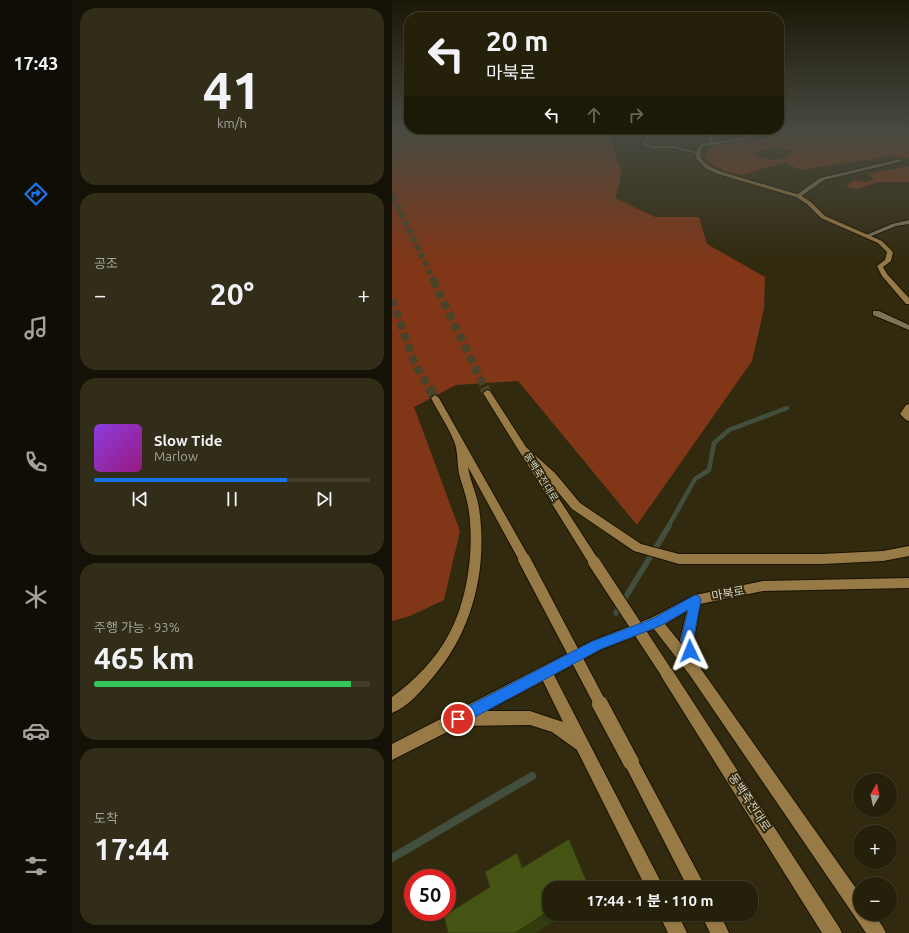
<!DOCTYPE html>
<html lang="ko">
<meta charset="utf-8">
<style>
body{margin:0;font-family:Ubuntu,"Noto Sans KR",sans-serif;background:#312d18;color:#f1f3f6;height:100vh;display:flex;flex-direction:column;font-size:15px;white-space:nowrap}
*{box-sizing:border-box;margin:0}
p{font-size:13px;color:#a3a39c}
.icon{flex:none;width:22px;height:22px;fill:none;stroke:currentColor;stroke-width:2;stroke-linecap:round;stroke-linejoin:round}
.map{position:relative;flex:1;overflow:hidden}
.side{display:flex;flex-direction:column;gap:8px;padding:8px;background:#141206;width:320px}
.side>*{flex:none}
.hud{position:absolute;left:12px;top:12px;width:380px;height:122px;border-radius:16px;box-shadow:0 1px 3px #0004,0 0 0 1px #423e2b;background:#25200a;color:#f1f3f6;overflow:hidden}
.needle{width:26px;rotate:9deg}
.controls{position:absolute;left:461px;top:773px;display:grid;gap:8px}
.controls a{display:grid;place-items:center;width:44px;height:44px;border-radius:50%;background:#25200a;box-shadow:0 1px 3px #0004,0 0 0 1px #423e2b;font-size:20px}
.speed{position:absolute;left:12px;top:869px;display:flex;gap:8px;font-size:20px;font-weight:700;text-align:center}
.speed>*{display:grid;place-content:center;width:52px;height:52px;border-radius:50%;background:#25200a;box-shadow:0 1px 3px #0004,0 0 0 1px #423e2b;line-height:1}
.speed .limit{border:6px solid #d22;background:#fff;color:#111}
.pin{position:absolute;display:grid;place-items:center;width:34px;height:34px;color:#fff;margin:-17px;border:2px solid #fff;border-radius:50%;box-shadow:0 1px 4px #0007}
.me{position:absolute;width:44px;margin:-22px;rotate:358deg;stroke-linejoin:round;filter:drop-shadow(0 0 3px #0008)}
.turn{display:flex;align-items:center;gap:14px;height:84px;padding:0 16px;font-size:18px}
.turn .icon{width:52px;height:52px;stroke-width:2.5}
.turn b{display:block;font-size:28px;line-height:34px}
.lanes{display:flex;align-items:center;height:38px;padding:0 16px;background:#0003;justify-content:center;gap:20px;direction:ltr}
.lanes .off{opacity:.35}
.big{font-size:30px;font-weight:700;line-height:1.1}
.side .widget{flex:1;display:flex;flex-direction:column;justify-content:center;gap:6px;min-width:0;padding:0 14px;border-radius:16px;background:#312d18}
.side .dial{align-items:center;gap:0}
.dial b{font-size:52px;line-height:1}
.song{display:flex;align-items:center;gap:12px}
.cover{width:48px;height:48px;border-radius:6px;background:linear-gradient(135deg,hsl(270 70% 55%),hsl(310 70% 35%))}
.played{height:4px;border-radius:2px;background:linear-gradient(90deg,#1a73e8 70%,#423e2b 70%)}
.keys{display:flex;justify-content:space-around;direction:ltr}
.heat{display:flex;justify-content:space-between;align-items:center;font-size:22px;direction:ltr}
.charge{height:6px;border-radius:3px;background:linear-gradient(90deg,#34c759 93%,#423e2b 0)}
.trip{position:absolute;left:150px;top:881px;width:216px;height:40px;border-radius:16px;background:#25200a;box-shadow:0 1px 3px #0004,0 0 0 1px #423e2b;font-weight:700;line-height:40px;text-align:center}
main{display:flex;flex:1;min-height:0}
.tabs{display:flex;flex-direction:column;width:72px;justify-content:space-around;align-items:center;background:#0f0d04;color:#a3a39c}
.tabs .icon{width:28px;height:28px}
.tabs .selected{color:#1a73e8}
.tabs b{font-size:18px;color:#f1f3f6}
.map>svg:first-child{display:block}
</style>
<main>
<nav class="tabs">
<b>17:43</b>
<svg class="icon selected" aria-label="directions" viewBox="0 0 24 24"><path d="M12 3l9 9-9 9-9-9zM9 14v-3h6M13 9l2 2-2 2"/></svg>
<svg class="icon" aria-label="music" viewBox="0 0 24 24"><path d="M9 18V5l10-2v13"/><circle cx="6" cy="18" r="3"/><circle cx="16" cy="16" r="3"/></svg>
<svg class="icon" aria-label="phone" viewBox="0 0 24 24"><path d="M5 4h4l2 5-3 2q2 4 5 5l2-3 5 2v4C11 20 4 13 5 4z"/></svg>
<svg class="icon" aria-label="climate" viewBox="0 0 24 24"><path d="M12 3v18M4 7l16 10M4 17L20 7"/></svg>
<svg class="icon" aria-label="car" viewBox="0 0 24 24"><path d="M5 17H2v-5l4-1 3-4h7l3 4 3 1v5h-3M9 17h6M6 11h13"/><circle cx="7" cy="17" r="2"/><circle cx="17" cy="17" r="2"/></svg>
<svg class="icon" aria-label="filters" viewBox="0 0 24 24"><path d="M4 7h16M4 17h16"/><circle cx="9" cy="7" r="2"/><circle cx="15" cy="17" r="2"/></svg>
</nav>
<section class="side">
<div class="widget dial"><b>41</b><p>km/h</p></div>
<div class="widget"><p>공조</p>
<div class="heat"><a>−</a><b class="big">20°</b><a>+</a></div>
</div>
<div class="widget">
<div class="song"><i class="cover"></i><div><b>Slow Tide</b><p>Marlow</p></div></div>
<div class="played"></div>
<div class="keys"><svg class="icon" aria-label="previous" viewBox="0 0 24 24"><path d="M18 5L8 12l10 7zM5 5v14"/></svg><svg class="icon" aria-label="pause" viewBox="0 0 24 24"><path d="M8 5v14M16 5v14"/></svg><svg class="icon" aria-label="next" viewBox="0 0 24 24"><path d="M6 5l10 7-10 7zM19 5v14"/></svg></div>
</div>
<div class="widget"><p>주행 가능 · 93%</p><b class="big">465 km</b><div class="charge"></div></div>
<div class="widget"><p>도착</p><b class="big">17:44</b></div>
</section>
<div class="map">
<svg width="517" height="933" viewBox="0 0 517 933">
<rect width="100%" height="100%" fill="#312a0e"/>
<g fill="#803617" fill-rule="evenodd">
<path d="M0,132h220l2,21 7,15 -1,14 -5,16 40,19h44l8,27 58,33 -1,32 -12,52 -115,164 -119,-144 -62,4 -42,22 46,124 -16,69 -34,16 -18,5z"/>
<path d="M404,132h113v27l-18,-3 -90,14 -16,-7 -28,7 -15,5 -16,-3 -18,-10 -3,-9 7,-8c28,-5 57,-5 84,-13zM385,148l16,3c-8,12 -26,9 -38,6l-1,-5z"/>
<path d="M517,166v16h-31l-21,7 -11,-2 8,-7 11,2 9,-3 -6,-5z"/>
</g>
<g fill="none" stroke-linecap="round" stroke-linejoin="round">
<path stroke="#424f3e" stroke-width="4.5" d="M276,527l27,-48 14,-9 5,-27 15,-13 58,-22"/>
<path stroke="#424f3e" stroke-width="5.5" d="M224,613l53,-87"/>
<path stroke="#424f3e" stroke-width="8" d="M0,858l140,-82"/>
<g stroke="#4a4329" stroke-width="4.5" stroke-dasharray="4.5 2.5" stroke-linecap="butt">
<path d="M0,162l5,-16 11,-14"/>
<path d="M0,193l2,4"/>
</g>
<path stroke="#4a4329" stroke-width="6" stroke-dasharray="6 3" stroke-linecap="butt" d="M1,196l41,85"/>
<g stroke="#4a4329" stroke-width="8" stroke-dasharray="8 4" stroke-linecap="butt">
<path d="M41,280l52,108"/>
<path d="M0,299l22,63 15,26"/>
</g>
<g stroke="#4a4329" stroke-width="10" stroke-dasharray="10 5" stroke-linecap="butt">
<path d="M37,387l6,11"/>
<path d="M92,387l3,6"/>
</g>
<defs>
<g id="street">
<path d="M260,132h4l-6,4 -4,7 7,3h21l26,7 -2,1 -24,-6h-22l-10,-3 5,-11z"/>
<path d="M316,132h4l1,13 -4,-1z"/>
<path d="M509,159l2,2 -79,19 -24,17 -5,-1 25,-18z"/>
<path d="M517,220v4l-13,2 -27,11 -5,-1 28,-12z"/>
<path d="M481,311h6l30,14v5l-36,-15z"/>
</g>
<g id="secondary">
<path d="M355,132h4l1,3 -8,5 -40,6 -3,3 -1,9 9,8 13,6 78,23 11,7 14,14 57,25 11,11 -2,9 -8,6 4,7 22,24v6h-3l-24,-28 -5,-10 8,-6 2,-8 -9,-9 -57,-25 -14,-14 -11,-7 -78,-23 -13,-6 -9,-10 1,-9 4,-5 42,-6 5,-3z"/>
<path d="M95,390l3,1 36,56 29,26 25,30 61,41 38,10h143l61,-3 26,-5v10l-26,5 -61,3h-143l-45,-13 -62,-42 -29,-35 57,88 -2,3 -4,2 -4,-2 -107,-172z"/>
<path d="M43,395l4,3 91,161 -2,3 -4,2 -4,-2 -52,-95c2,14 9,27 11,41 9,60 -6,123 -46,169 -11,13 -25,30 -41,36v-16c22,-16 44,-38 57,-63 19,-34 26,-89 19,-128 -2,-11 -6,-21 -9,-32 -2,-11 -1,-23 -5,-33 -6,-15 -16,-29 -23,-43z"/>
<path d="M517,404v17l-3,-1 -6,-6 6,-9z"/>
<path d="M517,578v10l-146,3 -63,13 -6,36 7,29 159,225v20h14l9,13 3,6h-20l-177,-259 -35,-45 -52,20 -48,26 110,213h-18l-69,-138 -25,-18 -22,-7 -71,1 -67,34v-16l200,-103 59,-23 44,-23 68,-14zM295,611l-7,29 2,5 -17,-21zM151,681l20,41 -33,-11h-44z"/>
<path d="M274,666l5,2 168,259 3,6h-20l-161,-257 -2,-4 2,-4z"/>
<path d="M239,754l5,3 70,131h-18l-62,-121 -3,-5 3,-5z"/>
<path d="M267,914h19l9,19h-19z"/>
<path d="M309,914h19l9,19h-19z"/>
</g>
</defs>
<use href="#street" stroke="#191200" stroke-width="2"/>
<use href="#secondary" stroke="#191200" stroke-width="2"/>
<use href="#street" fill="#7d7557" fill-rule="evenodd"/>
<use href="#secondary" fill="#977a45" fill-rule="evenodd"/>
<defs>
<g id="secondary-bridge-far1">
<path d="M132,559l77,146"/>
<path d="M202,562l72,110"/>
</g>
<path id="secondary-bridge" d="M208,704l31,58"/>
</defs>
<use href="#secondary-bridge-far1" stroke="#191200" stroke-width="14" stroke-linecap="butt"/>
<use href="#secondary-bridge" stroke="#191200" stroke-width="18" stroke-linecap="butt"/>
<use href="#secondary-bridge-far1" stroke="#977a45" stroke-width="12"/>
<use href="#secondary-bridge" stroke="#977a45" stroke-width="16"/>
</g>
<g fill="#313b0d">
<path d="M125,853l6,13 5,14 -6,-12z"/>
<path d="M196,885l1,3h-5z"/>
<path d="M157,911v3h16l-29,19h-21z"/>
</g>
<path fill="#465413" stroke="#313b0d" d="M177,839l19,46 -4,3h-35v23l-34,22h-67l-4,-17 46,-29 -5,-15 32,-19 5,15z"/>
<linearGradient id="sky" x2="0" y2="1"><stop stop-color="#1b1708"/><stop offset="0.5" stop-color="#484a41"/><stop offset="1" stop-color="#484a41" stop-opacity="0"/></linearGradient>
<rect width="517" height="262" fill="url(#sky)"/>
<path fill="#1a73e8" stroke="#114b97" d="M303,595l4,1 2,4 -8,40 3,11 -2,3 -4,2 -4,-2 -5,-14 7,-30 -28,16 -59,23 -139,75 -4,1 -5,-1 -2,-5 2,-5 140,-73 59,-22z"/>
<g text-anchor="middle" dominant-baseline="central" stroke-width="4" stroke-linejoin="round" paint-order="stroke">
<g font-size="10" fill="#d8d3c3" stroke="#312a0e">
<text transform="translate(149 477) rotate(58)">동백죽전대로</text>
</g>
<g font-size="12" fill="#d8d3c3" stroke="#312a0e">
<text transform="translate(336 593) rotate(-11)">마북로</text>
<text transform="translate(358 802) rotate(57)">동백죽전대로</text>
</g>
</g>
</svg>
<div class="controls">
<a><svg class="needle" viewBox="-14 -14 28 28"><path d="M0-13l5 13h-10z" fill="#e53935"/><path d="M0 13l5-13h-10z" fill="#a3a39c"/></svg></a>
<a>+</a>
<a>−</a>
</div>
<div class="speed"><div class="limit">50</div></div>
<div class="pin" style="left:66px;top:719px;background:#d93025"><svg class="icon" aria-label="arrive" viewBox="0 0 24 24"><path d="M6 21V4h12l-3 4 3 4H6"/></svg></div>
<svg class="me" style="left:298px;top:651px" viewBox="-20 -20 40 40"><path d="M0-17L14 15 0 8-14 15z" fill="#1a73e8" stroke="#fff" stroke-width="4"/></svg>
<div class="trip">17:44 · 1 분 · 110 m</div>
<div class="hud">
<div class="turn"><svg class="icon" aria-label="left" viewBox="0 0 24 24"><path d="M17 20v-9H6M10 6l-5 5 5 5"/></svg><div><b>20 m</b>마북로</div></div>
<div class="lanes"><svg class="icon" aria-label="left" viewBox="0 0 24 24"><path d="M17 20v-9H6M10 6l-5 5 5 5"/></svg><svg class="icon off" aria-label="ahead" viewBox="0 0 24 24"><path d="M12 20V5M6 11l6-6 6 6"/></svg><svg class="icon off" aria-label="right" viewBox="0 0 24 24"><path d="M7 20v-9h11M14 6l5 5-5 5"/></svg></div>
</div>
</div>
</main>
